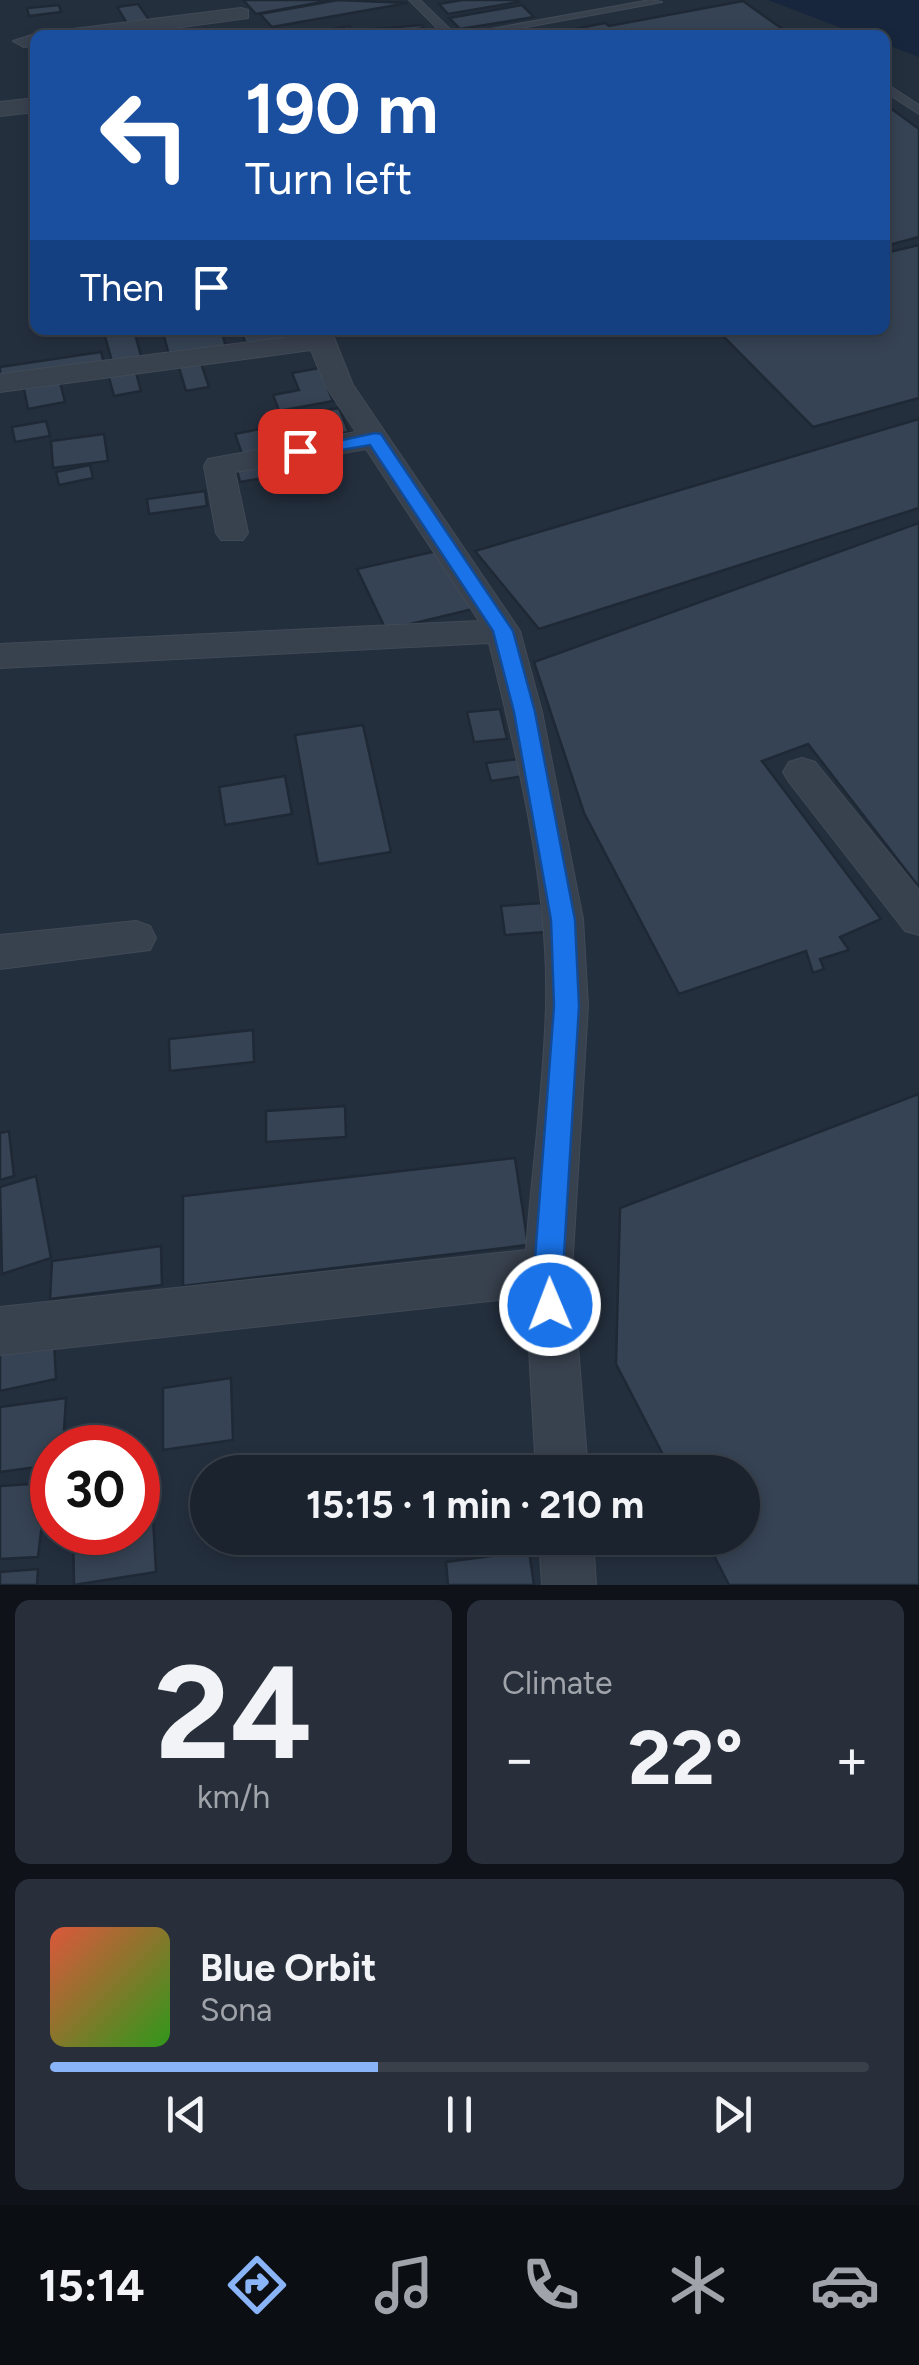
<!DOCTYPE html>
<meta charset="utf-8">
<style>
body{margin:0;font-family:Figtree,sans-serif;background:#282f3a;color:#f1f3f6;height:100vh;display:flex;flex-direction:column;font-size:38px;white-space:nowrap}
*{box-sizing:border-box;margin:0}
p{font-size:32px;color:#a0a4aa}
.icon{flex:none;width:55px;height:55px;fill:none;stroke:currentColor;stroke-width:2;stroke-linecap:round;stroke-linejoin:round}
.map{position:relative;height:1585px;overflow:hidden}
.sheet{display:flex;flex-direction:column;gap:15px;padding:15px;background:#0f1319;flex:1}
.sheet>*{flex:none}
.banner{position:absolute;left:30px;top:30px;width:860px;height:305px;border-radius:15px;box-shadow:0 5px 15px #0003,0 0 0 2px #39404a;background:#1a4fa0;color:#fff;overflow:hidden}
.speed{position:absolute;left:30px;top:1425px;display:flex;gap:20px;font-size:50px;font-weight:700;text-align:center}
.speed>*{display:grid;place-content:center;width:130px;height:130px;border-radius:50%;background:#1b232e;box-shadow:0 5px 15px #0003,0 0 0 2px #39404a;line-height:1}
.speed .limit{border:15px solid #d22;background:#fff;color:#111}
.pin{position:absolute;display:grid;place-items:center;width:85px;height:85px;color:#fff;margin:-42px;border-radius:20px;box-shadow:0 5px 15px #0006}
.me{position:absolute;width:110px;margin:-55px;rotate:359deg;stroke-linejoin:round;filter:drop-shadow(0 0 8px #0008)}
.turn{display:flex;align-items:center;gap:35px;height:210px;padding:0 50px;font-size:45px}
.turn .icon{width:130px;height:130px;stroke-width:2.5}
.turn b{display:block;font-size:70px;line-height:85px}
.then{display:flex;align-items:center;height:95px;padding:0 50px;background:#0003;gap:20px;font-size:38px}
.big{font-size:75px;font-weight:700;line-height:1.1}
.sheet .widget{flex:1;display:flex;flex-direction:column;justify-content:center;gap:15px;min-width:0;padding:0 35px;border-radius:15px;background:#282f3a}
.sheet .dial{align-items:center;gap:0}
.dial b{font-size:130px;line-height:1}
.song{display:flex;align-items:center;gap:30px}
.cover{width:120px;height:120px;border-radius:15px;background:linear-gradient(135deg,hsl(10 70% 55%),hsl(110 70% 35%))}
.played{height:10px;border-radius:5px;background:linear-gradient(90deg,#8ab4f8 40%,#39404a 40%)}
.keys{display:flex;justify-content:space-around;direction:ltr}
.heat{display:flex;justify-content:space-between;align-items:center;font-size:55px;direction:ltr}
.sheet .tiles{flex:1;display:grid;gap:15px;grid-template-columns:1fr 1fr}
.widget:last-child{grid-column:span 2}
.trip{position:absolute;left:190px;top:1455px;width:570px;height:100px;border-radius:50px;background:#1b232e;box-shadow:0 5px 15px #0003,0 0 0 2px #39404a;font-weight:700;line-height:100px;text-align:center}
.tab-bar{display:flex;height:160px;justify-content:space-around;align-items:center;background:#0b0e12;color:#a0a4aa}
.tab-bar .icon{width:70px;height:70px}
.tab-bar .on{color:#8ab4f8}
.tab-bar b{font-size:45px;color:#f1f3f6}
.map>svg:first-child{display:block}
</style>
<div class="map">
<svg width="919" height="1585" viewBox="0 0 919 1585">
<rect width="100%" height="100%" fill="#242f3e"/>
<path fill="#17263c" d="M768,0h151v57l-34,-13v-9h-25z"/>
<g fill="#364354" stroke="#1f2835" stroke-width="2.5">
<path d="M243,0h90l-77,14z"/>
<path d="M338,0l70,3 -136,24 -12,-13z"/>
<path d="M462,0h55l2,2 -71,12 -9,-10z"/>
<path d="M743,1l48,34 -242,-1 56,-11 4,3z"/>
<path d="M138,4l12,17 -22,4 -11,-18z"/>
<path d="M59,5l2,7 -32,4 -2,-8z"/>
<path d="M522,5l12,12 -74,12 -11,-11z"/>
<path d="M422,25l2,3 -47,7h-12l-4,-5z"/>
<path d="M349,26l8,9h-60z"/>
<path d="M885,104l34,25v108l-34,9z"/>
<path d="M919,245v153l-106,29 -96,-97h168v-77z"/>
<path d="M134,330l8,30 -29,5 -9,-32z"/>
<path d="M221,330l5,17 -57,8 -5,-19z"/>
<path d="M242,330h61l1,7 -59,6z"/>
<path d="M101,352l3,11 -104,16v-12z"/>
<path d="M200,360l9,27 -23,4 -8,-27z"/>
<path d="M319,368l14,33 -54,10 -6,-16 26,-5 -7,-17z"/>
<path d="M135,369l6,22 -27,5 -6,-22z"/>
<path d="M59,378l6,24 -37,7 -5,-25z"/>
<path d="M339,408l10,24 -63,11 -9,-25z"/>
<path d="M919,419v89l-380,121 -64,-78z"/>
<path d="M46,421l4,15 -35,6 -3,-15z"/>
<path d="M265,428l7,20 -30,6 -7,-20z"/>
<path d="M104,434l4,27 -55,7 -2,-27z"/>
<path d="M294,457l5,15 -59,10 -4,-16z"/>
<path d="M90,465l3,13 -34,7 -3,-13z"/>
<path d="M205,491l2,15 -58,8 -2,-15z"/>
<path d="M919,523v364l-111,-143 -46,17 119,158 -41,18 9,13 -29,9 4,10 -11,4 -7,-22 -127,43 -95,-181 -50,-151z"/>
<path d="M441,550l32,59 -87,21 -29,-61z"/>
<path d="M500,709l7,30 -33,3 -7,-30z"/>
<path d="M363,725l28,127 -73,12 -23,-129z"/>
<path d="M526,758l5,17 -40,6 -5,-18z"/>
<path d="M285,776l7,38 -67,11 -6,-38z"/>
<path d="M541,903l5,29 -41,3 -4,-29z"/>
<path d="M253,1030l1,32 -84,9 -1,-32z"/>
<path d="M919,1094v491h-190l-24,-47h37v-66h-70l-56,-108 4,-156z"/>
<path d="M345,1106l1,31 -80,5v-31z"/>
<path d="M9,1131l5,45 -14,4v-47z"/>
<path d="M515,1158l13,87 -345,41v-90z"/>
<path d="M36,1176l15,82 -49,16 -2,-87z"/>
<path d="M161,1246l1,39 -112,14 2,-38z"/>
<path d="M54,1340l2,39 -56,12v-40z"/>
<path d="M231,1378l2,62 -70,10v-62z"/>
<path d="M66,1398l-3,50h-11v17l-52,7v-65z"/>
<path d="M151,1480l5,92 -82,13 -1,-53h65v-50z"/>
<path d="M47,1483l-9,74 -38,2v-73z"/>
<path d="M529,1551l5,34h-86l-2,-23z"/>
<path d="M38,1569l-1,16h-37v-13z"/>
</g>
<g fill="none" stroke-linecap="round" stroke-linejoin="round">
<defs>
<g id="lane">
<path d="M409,0h11l36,35h-12z"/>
<path d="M650,0l12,2 -178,33h-26z"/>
<path d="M885,83l34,22v9l-34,-22z"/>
</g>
<g id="street">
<path d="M241,8l7,2v8l-125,17h-61l11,-6z"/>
<path d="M35,34l5,1h-5v11l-11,1 -11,-6z"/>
<path d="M35,98v14l-35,4v-14z"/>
<path d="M303,330h28l22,55 167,246 22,81 41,207 5,87 -16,265 16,201h-52l-10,-175 -526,58v-48l526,-57c6,-81 18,-163 20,-244 3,-120 -28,-247 -57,-363l-489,25v-24l479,-23 -113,-172 -131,23 13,61 -5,7h-22l-5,-7 -12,-67 4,-7 148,-27 -31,-47 -14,-35 -311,42v-18l305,-39z"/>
<path d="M802,758l13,4 104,128v45l-14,-4 -116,-149 -6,-10 6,-10z"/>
<path d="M136,921l14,5 6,12 -6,12 -150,19v-34z"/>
<path d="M539,1538h54l3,47h-54z"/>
</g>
</defs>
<use href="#lane" stroke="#414a57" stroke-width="2"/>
<use href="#street" stroke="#414a57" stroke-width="2"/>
<use href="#lane" fill="#38414e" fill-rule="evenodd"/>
<use href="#street" fill="#38414e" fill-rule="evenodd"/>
</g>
<path fill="#1a73e8" stroke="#114b97" stroke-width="2.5" d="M375,433l6,1 132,197 22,81 40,208 4,86 -16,266 2,33 -4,10 -11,4 -10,-4 -6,-43 20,-266 -3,-86 -37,-208 -21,-81 -123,-186 -70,12 -9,-6z"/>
</svg>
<div class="speed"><div class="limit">30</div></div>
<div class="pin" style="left:300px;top:451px;background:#d93025"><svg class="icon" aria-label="arrive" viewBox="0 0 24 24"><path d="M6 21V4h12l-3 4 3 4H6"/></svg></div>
<svg class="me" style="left:550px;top:1305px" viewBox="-20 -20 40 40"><circle r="17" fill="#1a73e8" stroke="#fff" stroke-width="3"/><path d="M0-11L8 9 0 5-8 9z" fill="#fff"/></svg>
<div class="trip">15:15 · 1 min · 210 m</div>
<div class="banner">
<div class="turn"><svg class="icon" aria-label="left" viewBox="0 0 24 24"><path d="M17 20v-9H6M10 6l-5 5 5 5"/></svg><div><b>190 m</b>Turn left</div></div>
<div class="then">Then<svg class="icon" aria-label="arrive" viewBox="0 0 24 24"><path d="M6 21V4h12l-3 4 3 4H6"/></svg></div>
</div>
</div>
<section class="sheet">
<div class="tiles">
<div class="widget dial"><b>24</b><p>km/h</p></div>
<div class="widget"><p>Climate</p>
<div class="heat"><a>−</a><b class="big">22°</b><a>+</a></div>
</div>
<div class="widget">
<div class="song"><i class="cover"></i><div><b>Blue Orbit</b><p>Sona</p></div></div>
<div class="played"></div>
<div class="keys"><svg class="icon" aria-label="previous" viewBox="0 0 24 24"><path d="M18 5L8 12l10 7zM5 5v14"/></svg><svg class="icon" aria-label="pause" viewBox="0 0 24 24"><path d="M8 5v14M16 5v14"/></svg><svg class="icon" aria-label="next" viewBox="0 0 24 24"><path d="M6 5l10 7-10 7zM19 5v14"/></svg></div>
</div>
</div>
</section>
<nav class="tab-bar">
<b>15:14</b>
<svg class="icon on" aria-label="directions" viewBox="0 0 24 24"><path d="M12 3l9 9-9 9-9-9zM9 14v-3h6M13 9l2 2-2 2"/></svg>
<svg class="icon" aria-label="music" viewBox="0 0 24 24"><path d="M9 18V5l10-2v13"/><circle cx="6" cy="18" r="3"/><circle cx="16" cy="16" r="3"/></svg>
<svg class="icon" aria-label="phone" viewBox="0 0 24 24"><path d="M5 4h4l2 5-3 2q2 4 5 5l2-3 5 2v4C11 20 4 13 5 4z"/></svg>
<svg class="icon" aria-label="climate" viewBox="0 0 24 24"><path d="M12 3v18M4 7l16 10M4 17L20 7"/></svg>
<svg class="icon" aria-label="car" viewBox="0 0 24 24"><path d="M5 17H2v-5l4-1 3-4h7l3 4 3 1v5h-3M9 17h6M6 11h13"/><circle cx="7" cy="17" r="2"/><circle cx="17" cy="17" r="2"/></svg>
</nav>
